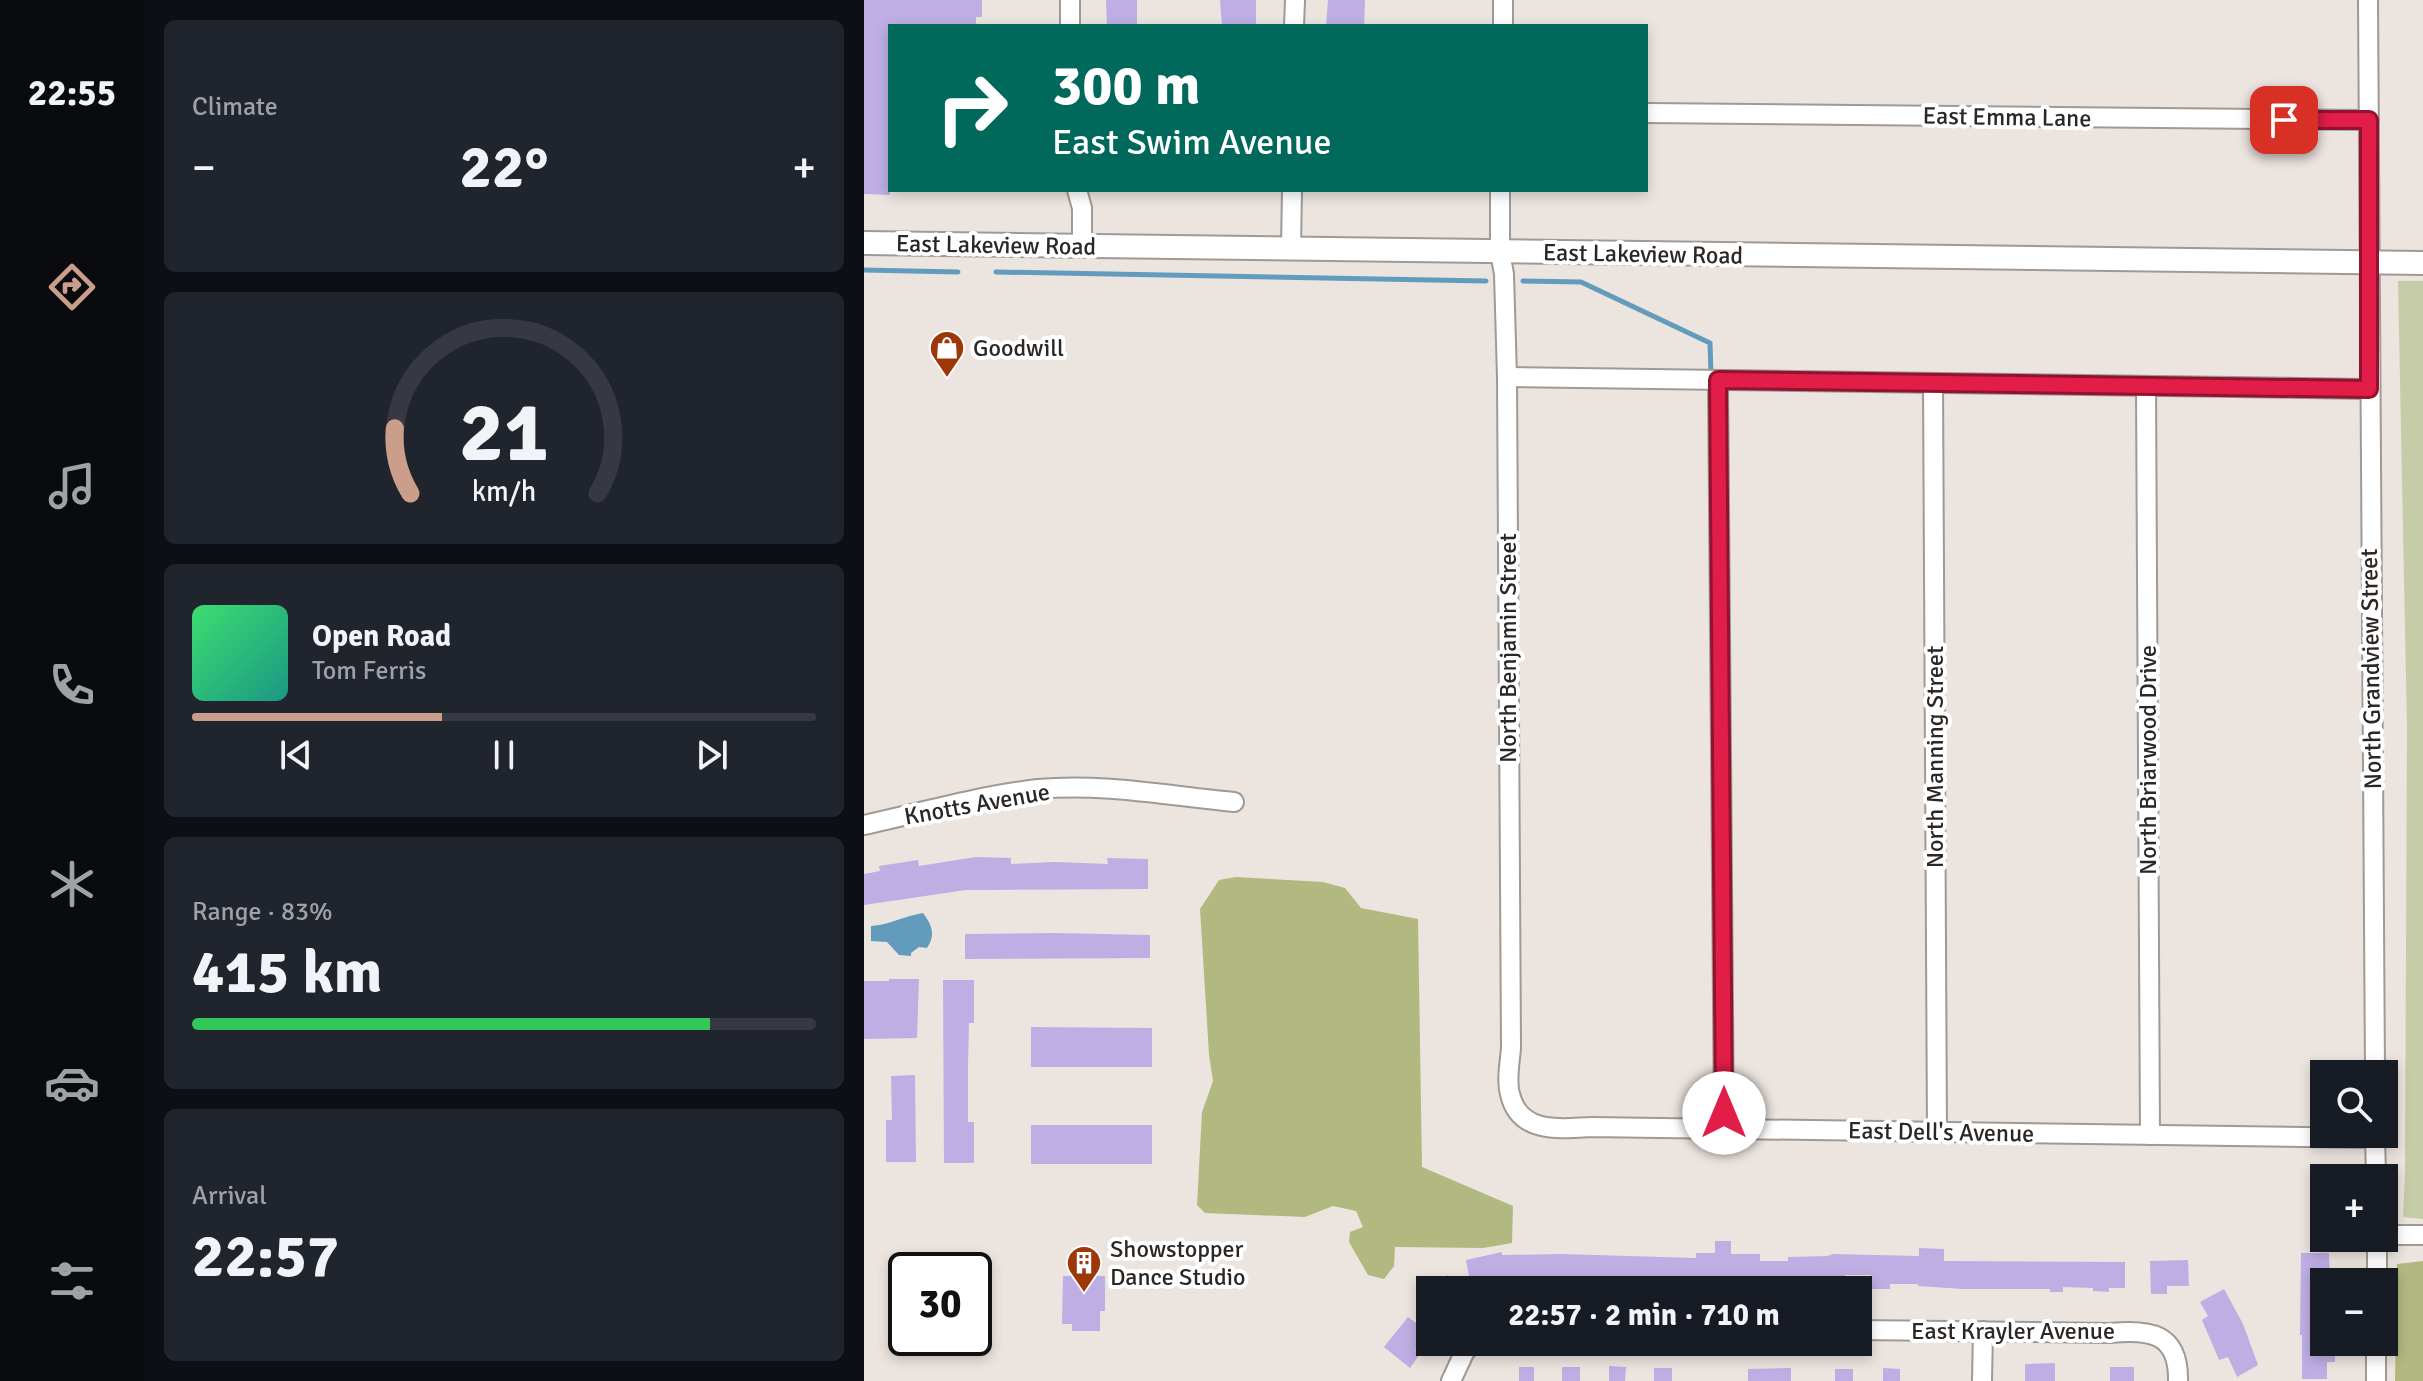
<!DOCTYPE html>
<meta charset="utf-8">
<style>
body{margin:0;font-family:Signika,sans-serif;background:#20242c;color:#f1f3f6;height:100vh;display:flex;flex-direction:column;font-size:30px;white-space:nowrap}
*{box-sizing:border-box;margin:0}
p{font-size:26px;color:#9ea1a6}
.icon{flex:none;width:44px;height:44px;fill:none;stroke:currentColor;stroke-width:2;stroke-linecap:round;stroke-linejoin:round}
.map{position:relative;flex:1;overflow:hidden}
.side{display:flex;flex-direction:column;gap:20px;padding:20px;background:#0d0f14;width:720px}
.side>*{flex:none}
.banner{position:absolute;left:24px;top:24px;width:760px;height:168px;border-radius:0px;box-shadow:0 4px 12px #0003;background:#00695c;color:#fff;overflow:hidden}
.controls{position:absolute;left:1446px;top:1060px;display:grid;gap:16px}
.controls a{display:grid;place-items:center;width:88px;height:88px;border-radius:0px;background:#171b24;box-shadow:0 4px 12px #0003;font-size:40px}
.speed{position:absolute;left:24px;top:1252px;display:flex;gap:16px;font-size:40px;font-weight:700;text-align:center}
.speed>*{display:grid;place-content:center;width:104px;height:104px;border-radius:50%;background:#171b24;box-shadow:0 4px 12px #0003;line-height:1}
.speed .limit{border:4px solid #111;border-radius:12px;background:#fff;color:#111}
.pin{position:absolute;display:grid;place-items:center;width:68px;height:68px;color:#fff;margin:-34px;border-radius:16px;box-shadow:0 4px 12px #0006}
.me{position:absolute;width:88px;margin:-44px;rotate:0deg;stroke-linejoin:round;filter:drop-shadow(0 0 6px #0008)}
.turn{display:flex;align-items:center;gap:28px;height:168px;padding:0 32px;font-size:36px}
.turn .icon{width:104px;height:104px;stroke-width:2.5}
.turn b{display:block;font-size:56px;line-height:68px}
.big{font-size:60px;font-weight:800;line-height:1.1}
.side .card{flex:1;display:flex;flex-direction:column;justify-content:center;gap:12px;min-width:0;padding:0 28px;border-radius:12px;background:#20242c}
.side .dial{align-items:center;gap:0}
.dial svg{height:208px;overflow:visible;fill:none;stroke:#363941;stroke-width:7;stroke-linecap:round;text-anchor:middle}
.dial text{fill:#f1f3f6;stroke:none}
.song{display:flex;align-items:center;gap:24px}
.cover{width:96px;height:96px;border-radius:12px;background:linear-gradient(135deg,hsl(140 70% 55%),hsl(170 70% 35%))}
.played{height:8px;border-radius:4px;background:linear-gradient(90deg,#cb9e8b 40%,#363941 40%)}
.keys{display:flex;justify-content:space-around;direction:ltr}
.heat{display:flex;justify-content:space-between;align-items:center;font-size:44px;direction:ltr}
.charge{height:12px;border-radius:6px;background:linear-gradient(90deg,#34c759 83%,#363941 0)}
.trip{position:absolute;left:552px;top:1276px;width:456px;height:80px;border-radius:0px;background:#171b24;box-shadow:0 4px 12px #0003;font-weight:800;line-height:80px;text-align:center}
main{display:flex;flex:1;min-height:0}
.tabs{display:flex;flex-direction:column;width:144px;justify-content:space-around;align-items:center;background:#090b0e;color:#9ea1a6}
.tabs .icon{width:56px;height:56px}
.tabs .current{color:#cb9e8b}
.tabs b{font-size:36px;color:#f1f3f6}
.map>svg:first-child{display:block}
</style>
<main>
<nav class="tabs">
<b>22:55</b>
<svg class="icon current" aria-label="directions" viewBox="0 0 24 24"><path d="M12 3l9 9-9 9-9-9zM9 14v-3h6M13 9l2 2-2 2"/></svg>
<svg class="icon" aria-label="music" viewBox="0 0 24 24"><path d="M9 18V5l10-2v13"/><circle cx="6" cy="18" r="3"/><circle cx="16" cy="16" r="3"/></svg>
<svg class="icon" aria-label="phone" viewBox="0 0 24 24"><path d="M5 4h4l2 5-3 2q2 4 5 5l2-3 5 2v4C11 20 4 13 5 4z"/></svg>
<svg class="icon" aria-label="climate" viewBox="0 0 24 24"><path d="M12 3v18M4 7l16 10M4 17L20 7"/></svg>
<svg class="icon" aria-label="car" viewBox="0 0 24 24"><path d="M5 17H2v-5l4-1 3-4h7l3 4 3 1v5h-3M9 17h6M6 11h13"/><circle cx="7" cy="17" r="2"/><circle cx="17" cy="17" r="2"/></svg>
<svg class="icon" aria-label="filters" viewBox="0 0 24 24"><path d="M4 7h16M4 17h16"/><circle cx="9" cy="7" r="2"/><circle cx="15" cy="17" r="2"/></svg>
</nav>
<section class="side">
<div class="card"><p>Climate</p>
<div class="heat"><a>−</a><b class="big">22°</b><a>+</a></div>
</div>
<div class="card dial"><svg viewBox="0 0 100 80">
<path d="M14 69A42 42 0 1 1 86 69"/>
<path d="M14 69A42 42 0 0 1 8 44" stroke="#cb9e8b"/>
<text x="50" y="56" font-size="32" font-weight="700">21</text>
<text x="50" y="72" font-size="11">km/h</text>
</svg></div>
<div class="card">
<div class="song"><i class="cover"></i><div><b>Open Road</b><p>Tom Ferris</p></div></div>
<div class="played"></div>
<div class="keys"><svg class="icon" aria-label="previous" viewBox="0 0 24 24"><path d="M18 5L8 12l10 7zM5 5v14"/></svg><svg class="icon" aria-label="pause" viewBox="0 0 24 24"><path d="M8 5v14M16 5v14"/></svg><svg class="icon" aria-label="next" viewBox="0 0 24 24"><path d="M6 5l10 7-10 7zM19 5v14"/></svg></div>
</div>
<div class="card"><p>Range · 83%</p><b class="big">415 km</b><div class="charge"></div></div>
<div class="card"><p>Arrival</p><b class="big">22:57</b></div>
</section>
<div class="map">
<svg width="1559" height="1381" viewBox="0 0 1559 1381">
<rect width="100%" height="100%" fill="#ece4df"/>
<path fill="#c6cca7" d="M1534,281h25v938l-20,-2 2,-45 2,-445z"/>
<g fill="#b2b980">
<path d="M372,877l87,5 22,6 16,20 57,11 4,248 91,39 -1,37 -29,5 -88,-1 -1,19 -10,13 -16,-4 -19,-33 1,-10 13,-5 -7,-16 -23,-5 -28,11 -100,-4 -8,-8 5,-93 11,-31 -4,-26 -9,-146 19,-29z"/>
<path d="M1559,1261v120h-28l2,-117z"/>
</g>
<path fill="#639bbc" d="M59,913c9,12 13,22 4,35l-8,-1 -8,6v3l-12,-1 -12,-13 -16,-1v-15c19,-1 32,-10 52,-13z"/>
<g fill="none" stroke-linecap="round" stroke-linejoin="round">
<g stroke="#639bbc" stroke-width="5">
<path d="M0,270l94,2"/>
<path d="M132,272l490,9"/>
<path d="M659,281l58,1 129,61 1,32"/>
</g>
</g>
<g fill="#bfaee4">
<path d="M0,0h118v17h-6v9h-86v169l-26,-1z"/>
<path d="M242,0h31v26h-30z"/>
<path d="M356,0h36v26h-34z"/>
<path d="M464,0h37l-1,26h-38z"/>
<path d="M112,857l35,1v6l44,-2 53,2 -1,-6 41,1v30l-182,1 -102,15v-31l16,-3 -1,-5 39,-6 1,6z"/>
<path d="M191,933l95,2v23l-185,1v-25z"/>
<path d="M25,979h30l-2,59 -53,1v-58h25z"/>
<path d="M79,980h31v43h-5l-1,42v57h6v41h-30z"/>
<path d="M167,1027l121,1v39h-121z"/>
<path d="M51,1075l1,87h-30v-42h6l-1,-44z"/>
<rect x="167" y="1125" width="121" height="39"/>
<path d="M851,1241h16v13h29v7h28v-4l39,-1 6,-2 86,2v-8l25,1v12l181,1v26h-16v4l-16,-1v-3l-30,-1v5h-13v-3h-87l-45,-3v-2h-28v5h-19v-14h-26v13l-40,1v-8l-28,1v6l-123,-3v-4h-31v6h-16v-7l-28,-1v6l-23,-1v2h-18v-6h-31l1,6 -17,4 -2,-7 -18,4 -5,-27 36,-8v3l59,-1 135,4v-5h19z"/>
<path d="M1437,1253h28l1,29h-6v62h11v18h-8v17h-25v-44h-2z"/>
<path d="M1324,1260l1,26h-22v8h-16l-1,-33z"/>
<path d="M584,1275l10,15h-34z"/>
<path d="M199,1276h42v35h-5v20h-28v-7h-10z"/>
<path d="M1360,1289l19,35 15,41 -21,12 -9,-20 -9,3 -17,-40 6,-4 -8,-14z"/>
<path d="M544,1317l21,16 -14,17 5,4 -10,14 -26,-21z"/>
<path d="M1191,1363v18h-30v-17z"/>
<path d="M745,1366l17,1 -1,14h-16z"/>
<rect x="655" y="1367" width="15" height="14"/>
<rect x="698" y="1367" width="18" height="14"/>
<rect x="1246" y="1367" width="24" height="14"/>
<rect x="790" y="1368" width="18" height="13"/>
<path d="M927,1368v13h-43v-12z"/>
<path d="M1019,1368l17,1v12h-17z"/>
<rect x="971" y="1369" width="18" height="12"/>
</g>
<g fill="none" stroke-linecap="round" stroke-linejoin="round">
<defs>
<g id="minor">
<path d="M206,0v26"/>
<path d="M1504,0l7,1074"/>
<path d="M430,26l1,-26"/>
<path d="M639,26v-26"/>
<path d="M782,113l723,7"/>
<path d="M213,190l5,18v38"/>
<path d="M636,190v62l4,22 3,103 4,671c-1,14 -5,32 -1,46 9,40 50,35 81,33l785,11"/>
<path d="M427,249l1,-59"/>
<path d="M643,377l862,12"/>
<path d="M854,380l6,749"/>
<path d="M1069,383l4,749"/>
<path d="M1282,386l4,749"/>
<path d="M0,825c58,-13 115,-29 174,-36 66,-6 131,7 196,13"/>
<path d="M1511,1134l1,44"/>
<path d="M1520,1235h39"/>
<path d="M1513,1238v44"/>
<path d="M994,1330l252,3c40,-4 69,0 68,48"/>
<path d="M587,1381l14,-30 11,-9"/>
<path d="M1118,1381l1,-50"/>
<path d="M1512,1381v-39"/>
</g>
<path id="tertiary" d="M0,243l1559,20"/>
</defs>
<use href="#minor" stroke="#a09994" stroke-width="22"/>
<use href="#tertiary" stroke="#a09994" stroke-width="26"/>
<use href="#minor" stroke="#fff" stroke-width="18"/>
<use href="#tertiary" stroke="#fff" stroke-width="22"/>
</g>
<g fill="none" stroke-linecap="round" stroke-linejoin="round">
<defs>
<path id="route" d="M860,1113l-6,-733 651,9v-269h-85"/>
</defs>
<use href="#route" stroke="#92132f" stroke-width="20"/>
<use href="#route" stroke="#e11d48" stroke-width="14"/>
</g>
<defs>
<symbol id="shop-pin" viewBox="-11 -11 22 30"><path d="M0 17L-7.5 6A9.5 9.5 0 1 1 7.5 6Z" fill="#9c3708" stroke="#fff"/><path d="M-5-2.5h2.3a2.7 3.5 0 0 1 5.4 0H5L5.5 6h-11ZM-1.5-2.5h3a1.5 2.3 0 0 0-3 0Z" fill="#fff"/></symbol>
<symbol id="building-pin" viewBox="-11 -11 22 30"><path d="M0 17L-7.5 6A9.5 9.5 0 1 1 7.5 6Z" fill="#9c3708" stroke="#fff"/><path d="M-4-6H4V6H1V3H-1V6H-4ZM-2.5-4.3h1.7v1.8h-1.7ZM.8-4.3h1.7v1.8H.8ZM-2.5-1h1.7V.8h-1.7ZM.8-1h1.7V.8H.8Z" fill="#fff"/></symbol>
</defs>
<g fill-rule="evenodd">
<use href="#shop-pin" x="63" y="328" width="40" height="54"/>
<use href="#building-pin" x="200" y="1243" width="40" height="54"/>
</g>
<g text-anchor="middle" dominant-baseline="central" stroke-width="8" stroke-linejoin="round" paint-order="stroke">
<g font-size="24" fill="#2a2725" stroke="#fff">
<text transform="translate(1143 117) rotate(1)">East Emma Lane</text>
<text transform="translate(132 245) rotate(1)">East Lakeview Road</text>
<text transform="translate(779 254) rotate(1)">East Lakeview Road</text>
<text transform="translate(644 648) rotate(-90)">North Benjamin Street</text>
<text transform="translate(1507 669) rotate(-91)">North Grandview Street</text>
<text transform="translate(1071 757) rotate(-90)">North Manning Street</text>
<text transform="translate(1284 760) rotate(-90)">North Briarwood Drive</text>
<text transform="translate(113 804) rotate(-10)">Knotts Avenue</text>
<text transform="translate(1077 1132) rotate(1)">East Dell's Avenue</text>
<text x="1149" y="1331">East Krayler Avenue</text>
</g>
<g font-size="24" fill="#2a2725" stroke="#fff" text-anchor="start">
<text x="109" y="348">Goodwill</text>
<text x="246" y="1249">Showstopper<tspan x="246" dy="28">Dance Studio</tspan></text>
</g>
</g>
</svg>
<div class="controls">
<a><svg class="icon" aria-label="search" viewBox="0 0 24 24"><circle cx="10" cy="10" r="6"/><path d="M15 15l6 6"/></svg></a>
<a>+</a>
<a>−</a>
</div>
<div class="speed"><div class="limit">30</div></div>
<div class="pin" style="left:1420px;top:120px;background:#d93025"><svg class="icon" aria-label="arrive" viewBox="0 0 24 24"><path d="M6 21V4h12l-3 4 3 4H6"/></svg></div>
<svg class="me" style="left:860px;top:1113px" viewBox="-20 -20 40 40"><circle r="19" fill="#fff"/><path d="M0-13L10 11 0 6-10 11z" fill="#e11d48"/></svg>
<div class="trip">22:57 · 2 min · 710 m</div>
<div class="banner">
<div class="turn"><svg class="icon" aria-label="right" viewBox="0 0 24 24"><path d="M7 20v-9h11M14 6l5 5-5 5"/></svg><div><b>300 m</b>East Swim Avenue</div></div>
</div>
</div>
</main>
